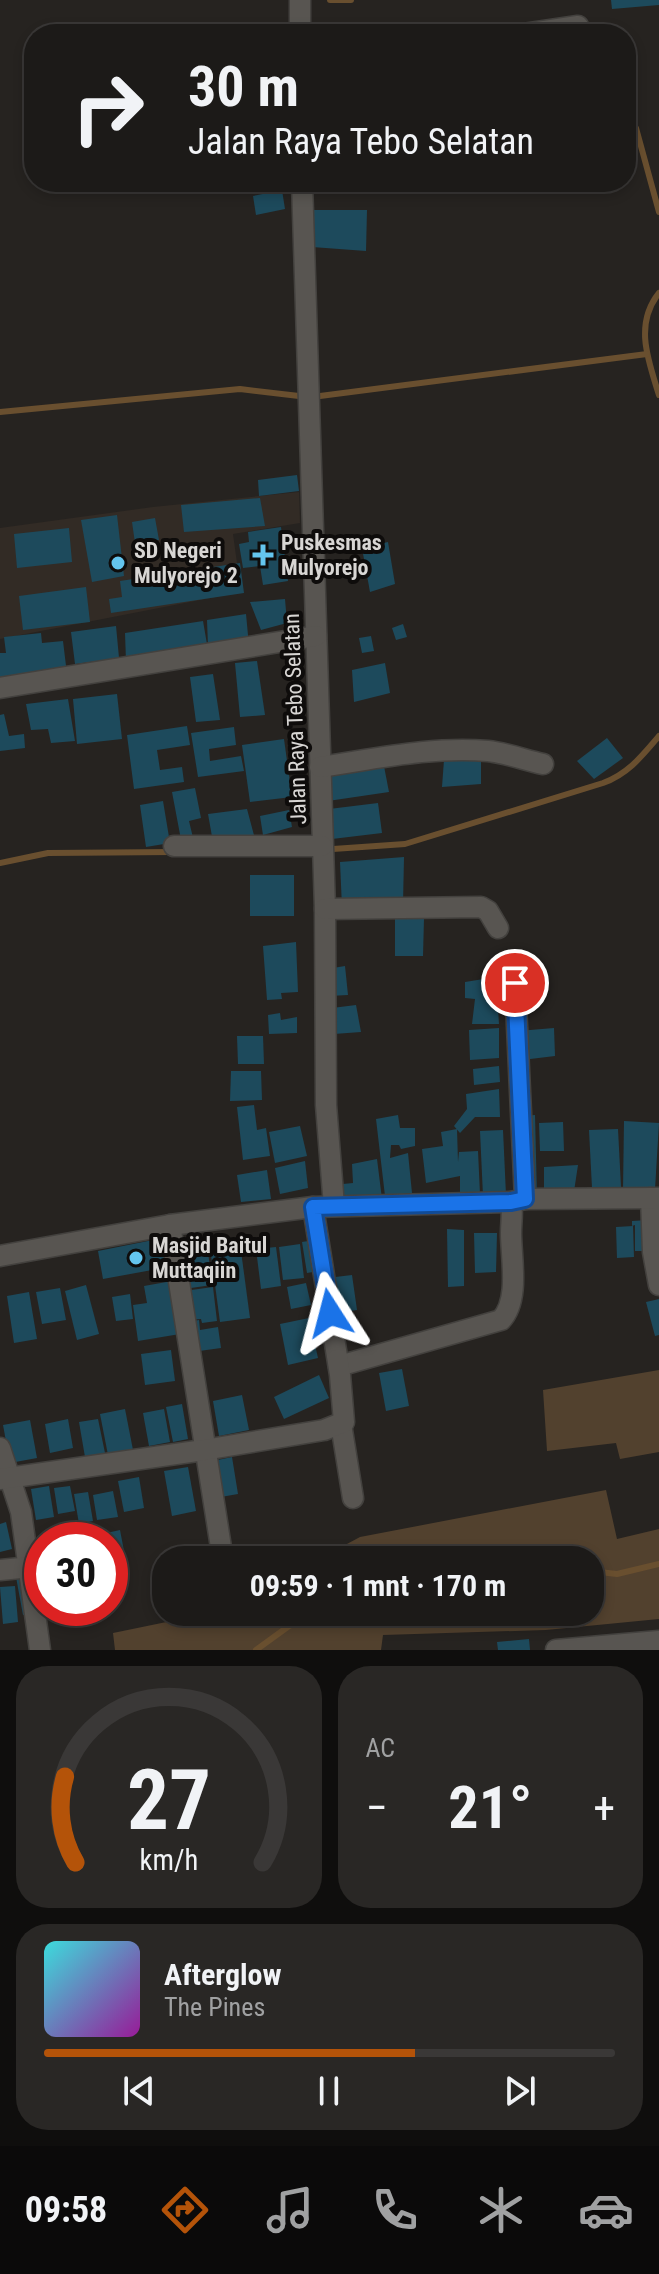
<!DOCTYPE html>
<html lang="id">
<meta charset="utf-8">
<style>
body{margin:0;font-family:"Roboto Condensed",sans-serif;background:#292725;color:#f1f3f6;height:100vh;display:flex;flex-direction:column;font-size:30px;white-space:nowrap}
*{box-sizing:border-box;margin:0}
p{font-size:26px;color:#a0a1a2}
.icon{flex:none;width:44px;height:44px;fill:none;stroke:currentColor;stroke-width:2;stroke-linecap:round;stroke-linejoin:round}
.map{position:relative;height:1650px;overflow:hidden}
.panel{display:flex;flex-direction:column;gap:16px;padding:16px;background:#0f0e0d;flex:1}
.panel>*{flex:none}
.top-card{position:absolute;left:24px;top:24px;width:612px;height:168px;border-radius:32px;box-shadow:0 4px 12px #0003,0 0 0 2px #3a3837;background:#1c1a18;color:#f1f3f6;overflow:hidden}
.speed{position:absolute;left:24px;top:1522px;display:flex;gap:16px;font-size:40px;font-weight:700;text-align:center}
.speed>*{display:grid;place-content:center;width:104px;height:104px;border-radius:50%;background:#1c1a18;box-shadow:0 4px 12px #0003,0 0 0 2px #3a3837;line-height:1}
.speed .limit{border:12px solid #d22;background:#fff;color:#111}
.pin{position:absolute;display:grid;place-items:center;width:68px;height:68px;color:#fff;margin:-34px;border:4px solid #fff;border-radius:50%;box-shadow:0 2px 8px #0007}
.me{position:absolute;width:88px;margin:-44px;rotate:351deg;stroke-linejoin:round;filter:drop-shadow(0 0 6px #0008)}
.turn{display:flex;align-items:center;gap:28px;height:168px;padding:0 32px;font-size:36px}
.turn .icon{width:104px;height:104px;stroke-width:2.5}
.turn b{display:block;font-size:56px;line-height:68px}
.big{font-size:60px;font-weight:700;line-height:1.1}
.panel .tile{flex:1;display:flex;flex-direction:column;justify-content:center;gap:12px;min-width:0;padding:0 28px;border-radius:32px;background:#292725}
.panel .dial{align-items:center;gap:0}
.dial svg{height:208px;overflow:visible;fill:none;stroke:#3a3837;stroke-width:7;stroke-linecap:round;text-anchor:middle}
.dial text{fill:#f1f3f6;stroke:none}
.song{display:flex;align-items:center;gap:24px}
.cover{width:96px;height:96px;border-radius:12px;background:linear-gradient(135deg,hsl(180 70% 55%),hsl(300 70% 35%))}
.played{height:8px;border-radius:4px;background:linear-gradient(90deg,#b45309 65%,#3a3837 65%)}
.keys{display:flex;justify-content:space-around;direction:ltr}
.heat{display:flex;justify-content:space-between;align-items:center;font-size:44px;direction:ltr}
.panel .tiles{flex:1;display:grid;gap:16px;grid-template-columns:1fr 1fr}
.tile:last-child{grid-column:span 2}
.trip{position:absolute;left:152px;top:1546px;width:452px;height:80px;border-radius:32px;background:#1c1a18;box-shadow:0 4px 12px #0003,0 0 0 2px #3a3837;font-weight:700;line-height:80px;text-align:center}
.tab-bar{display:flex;height:128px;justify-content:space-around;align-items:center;background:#0b0a0a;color:#a0a1a2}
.tab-bar .icon{width:56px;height:56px}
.tab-bar .active{color:#b45309}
.tab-bar b{font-size:36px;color:#f1f3f6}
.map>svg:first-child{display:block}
</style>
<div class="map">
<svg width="659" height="1650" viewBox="0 0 659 1650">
<rect width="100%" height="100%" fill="#262320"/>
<path fill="#322b25" d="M299,492l1,31 -67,11 8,58 -241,47v-111l153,-21z"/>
<g fill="#52412e">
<path d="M659,1370v82l-39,7 -4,-16 -69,8 -4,-61z"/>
<path d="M606,1490l11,49 42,-10v90l-113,11 -163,5 -2,15h-266l-2,-17 102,-21h375v-52h-273l43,-23z"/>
</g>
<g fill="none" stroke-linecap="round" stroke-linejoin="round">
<g stroke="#694f2f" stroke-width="6">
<path d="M330,0h21"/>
<path d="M636,128l23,84"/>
<path d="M659,293c-25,31 -11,67 0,102"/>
<path d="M320,396l327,-42"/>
<path d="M0,412l240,-23 59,7"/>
<path d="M333,849l72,-5 198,-61c25,-9 39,-27 56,-47"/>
<path d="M0,863l48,-10 126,-1"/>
<path d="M590,1571l27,3 42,-10"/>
<path d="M256,1650l33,-24 28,-14"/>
</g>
</g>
<g fill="#1d4a5c">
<path d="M611,0h48v5l-47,4z"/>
<path d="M282,190l3,19 -29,6 -3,-19z"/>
<path d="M312,210h55l-1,41 -54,-4z"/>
<path d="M297,475l2,16 -40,5 -1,-16z"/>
<path d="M260,498l5,28 -81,6 -3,-27z"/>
<path d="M117,515l7,61 -32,6 -11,-62z"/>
<path d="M155,518l4,22 -24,3 -3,-21z"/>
<path d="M281,527l7,54 -25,4 -3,-19 -17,2 -4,-24 10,-2 -1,-10z"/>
<path d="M69,528l3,34 -55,6 -3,-34z"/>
<path d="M388,542l7,42 -25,8 -8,-44z"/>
<path d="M240,563l4,30 -133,20 -2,-14 13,-2 -2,-16z"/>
<path d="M86,587l4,35 -67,8 -4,-34z"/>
<path d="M285,599l2,24 -26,7 -11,-28z"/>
<path d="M246,614l3,32h-41l-1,-26z"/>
<path d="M203,621l5,29 -82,11 -1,-28z"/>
<path d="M403,624l4,13 -11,3 -4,-12z"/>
<path d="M116,626l3,32 -44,6 -4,-32z"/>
<path d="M41,633l1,10 21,-2 4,33 -67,8v-29h6l-2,-16z"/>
<path d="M371,636l3,15 -12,2 -3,-15z"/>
<path d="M257,661l8,54 -25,2 -5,-54z"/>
<path d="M385,663l5,30 -36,9 -2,-32z"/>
<path d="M213,674l7,46 -24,2 -6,-45z"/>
<path d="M117,694l5,45 -45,5 -4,-45z"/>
<path d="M68,699l7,42 -24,2 -3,-14 -17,1 -5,-26z"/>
<path d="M4,714l5,22 15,-2 1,14 -25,3v-36z"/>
<path d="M187,726l3,19 -33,5 3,20 22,-3 2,15 -50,7 -7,-54z"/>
<path d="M234,727l2,18 -27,4 1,12 31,-5 3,15 -46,6 -7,-44z"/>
<path d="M607,738l16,20 -29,21 -17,-18z"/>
<path d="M284,739l8,58 -42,5 -8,-57z"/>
<path d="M481,758v26l-39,3 2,-27z"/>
<path d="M383,761l6,31 -61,9 -3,-32z"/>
<path d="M195,788l6,30 -12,3 5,21 -12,3 -10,-53z"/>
<path d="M163,801l7,42 -24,4 -6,-42z"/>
<path d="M378,803l4,30 -50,6 -3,-30z"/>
<path d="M247,809l8,30 -42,3 -5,-28z"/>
<path d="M289,810l3,17 -29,8 -3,-19z"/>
<path d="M404,857l-1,47 -61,3 -2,-45z"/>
<rect x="250" y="875" width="44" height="41"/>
<path d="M395,918h29l-1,38h-28z"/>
<path d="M296,942l2,50 -17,1 1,6 -15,1 -4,-54z"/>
<path d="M345,966l3,29 -19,1 -2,-27z"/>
<path d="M496,977l3,47h-27l3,-25 -10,-1v-16z"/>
<path d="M356,1005l5,27 -27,2 -2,-26z"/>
<path d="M280,1013l1,7 16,-3v16l-28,1 -1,-19z"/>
<path d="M499,1028v30l-29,2 -1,-30z"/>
<path d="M554,1028l1,28 -33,4 -4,-29z"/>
<path d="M237,1036h26l1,28h-26z"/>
<path d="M499,1066l1,16 -26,3 -1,-16z"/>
<path d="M231,1071h30l1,29 -32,1z"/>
<path d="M499,1089l1,28h-25l-15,16 -6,-7 13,-17 -1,-15z"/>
<path d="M254,1105l3,25 9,-2 4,28 -27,4 -6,-53z"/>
<path d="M398,1115l2,13h15v18l-14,3 -2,-4h-8l-1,13 18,-5 4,40 -27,3 -9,-77z"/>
<path d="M535,1115l2,82h-11l-3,-81z"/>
<path d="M624,1121l35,2 -4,66 -32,1z"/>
<path d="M563,1122l1,29h-24l-1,-28z"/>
<path d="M300,1126l7,30 -32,7 -6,-31z"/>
<path d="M457,1129l1,33 1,-10 19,-1 2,43 -20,1v-19l-34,7 -4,-34 21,-3 -2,-14z"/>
<path d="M618,1129l3,58 -29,1 -3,-58z"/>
<path d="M503,1130l3,65 -23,1 -3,-65z"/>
<path d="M377,1159l5,40 -47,5 -2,-19 20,-2 -1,-19z"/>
<path d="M305,1161l3,27 -28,6 -5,-26z"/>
<path d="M578,1165l-5,33h-29v-31z"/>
<path d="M267,1170l4,29 -30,3 -4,-27z"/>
<path d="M649,1220v31h-14v-26l-3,1v-5z"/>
<path d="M633,1226l1,31 -17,1 -1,-31z"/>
<path d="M447,1229l17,1v56l-16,1z"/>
<path d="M474,1233h23l-1,39 -21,1z"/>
<path d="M168,1237l6,29 -71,13 -5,-28z"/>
<path d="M314,1240l5,31 -12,2 -5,-31z"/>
<path d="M207,1243l5,42 -28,4 -6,-42z"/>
<path d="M300,1244l4,34 -21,2 -4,-33z"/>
<path d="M276,1247l5,39 -20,3 -5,-40z"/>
<path d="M241,1251l9,67 -30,4 -9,-67z"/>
<path d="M352,1275l5,35 -25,4 -5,-36z"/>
<path d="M172,1281l8,53 -42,7 -5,-36 14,-2 -3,-17z"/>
<path d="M306,1283l5,22 -20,4 -4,-22z"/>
<path d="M86,1285l13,49 -22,6 -12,-49z"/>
<path d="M213,1287l4,34 -15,2 -1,-4 -14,1 -3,-29z"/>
<path d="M60,1288l6,32 -24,4 -6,-32z"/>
<path d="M29,1292l8,47 -23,4 -7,-47z"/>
<path d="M130,1294l3,25 -17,2 -4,-24z"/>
<path d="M659,1299v36l-4,1 -9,-34z"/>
<path d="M309,1318l9,40 -30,7 -8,-41z"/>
<path d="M199,1320l1,10 18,-3 3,21 -29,4 -4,-30z"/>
<path d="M171,1350l4,31 -30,4 -4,-31z"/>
<path d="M402,1369l7,37 -23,5 -7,-38z"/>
<path d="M319,1375l10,23 -45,21 -10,-22z"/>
<path d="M242,1395l7,35 -30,6 -6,-35z"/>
<path d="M182,1404l6,35 -15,3 -7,-35z"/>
<path d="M125,1409l8,41 -25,5 -8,-41z"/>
<path d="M164,1409l6,33 -21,4 -6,-33z"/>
<path d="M68,1419l5,29 -23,5 -5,-29z"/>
<path d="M98,1419l7,34 -20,4 -6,-35z"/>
<path d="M30,1420l7,38 -27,5 -7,-38z"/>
<path d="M232,1457l6,37 -23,4 -7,-36z"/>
<path d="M188,1467l8,44 -24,5 -8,-45z"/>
<path d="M139,1477l5,31 -20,4 -6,-31z"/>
<path d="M49,1486l5,31 -18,3 -5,-31z"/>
<path d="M70,1486l5,25 -17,3 -4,-26z"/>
<path d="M113,1491l5,26 -21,3 -4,-25z"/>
<path d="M88,1492l5,29 -14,3 -5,-30z"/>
<path d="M6,1522l6,27 -12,3v-28z"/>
<path d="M120,1530l9,47 -19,4v-41h-16l-1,-4z"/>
<path d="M28,1575l7,38 -12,2 -7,-38z"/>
<path d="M15,1586l3,36 -15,2 -3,-37z"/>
<path d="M529,1639l1,11h-32l-1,-8z"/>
</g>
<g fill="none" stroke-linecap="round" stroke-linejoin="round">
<defs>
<g id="minor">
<path d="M300,0v34"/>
<path d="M524,34l54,-8"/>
<path d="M302,182l23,727 1,196 8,101"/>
<path d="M0,688l316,-52"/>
<path d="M320,767c55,-8 112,-21 168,-16 18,2 37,9 55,13"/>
<path d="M174,846h148"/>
<path d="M325,909l156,-2 7,4 10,17"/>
<path d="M515,983l10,216"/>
<path d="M651,1198l2,54 6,33"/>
<path d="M170,1225l53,335"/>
<path d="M0,1256l170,-31 143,-18 198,-5 14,-3 134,-1"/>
<path d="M339,1366l162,-46c19,-20 10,-62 10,-87 0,-11 2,-20 0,-31"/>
<path d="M341,1424l12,74"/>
<path d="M0,1448l21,64 19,138"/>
<path d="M0,1479l204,-29 120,-20 20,-8 -4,-47 -27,-168"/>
<path d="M0,1570l31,-3"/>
<path d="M556,1650l103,-9"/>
</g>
</defs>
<use href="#minor" stroke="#43413e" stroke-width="23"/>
<use href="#minor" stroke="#585551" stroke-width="20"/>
</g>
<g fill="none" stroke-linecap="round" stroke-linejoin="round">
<defs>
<path id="route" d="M330,1313l-17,-106 198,-5 14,-3 -10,-216"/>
</defs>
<use href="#route" stroke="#114b97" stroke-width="20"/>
<use href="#route" stroke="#1a73e8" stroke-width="14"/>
</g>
<g fill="#64c5ee" stroke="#0e0c0b" stroke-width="3">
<path d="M259 543h8v8h8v8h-8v8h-8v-8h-8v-8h8z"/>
<circle cx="118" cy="563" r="8"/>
<circle cx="136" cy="1258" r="8"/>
</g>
<g text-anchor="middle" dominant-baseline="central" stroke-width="8" stroke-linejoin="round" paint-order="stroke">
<g font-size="22" font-weight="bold" fill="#d8d6d4" stroke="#0e0c0b" text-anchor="start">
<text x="281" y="542">Puskesmas<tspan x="281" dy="25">Mulyorejo</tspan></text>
<text x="134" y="550">SD Negeri<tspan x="134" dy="25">Mulyorejo 2</tspan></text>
<text x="152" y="1245">Masjid Baitul<tspan x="152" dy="25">Muttaqiin</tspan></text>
</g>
<g font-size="22" fill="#d8d6d4" stroke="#0e0c0b">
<text transform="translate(295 719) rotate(-92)">Jalan Raya Tebo Selatan</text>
</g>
</g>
</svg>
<div class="speed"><div class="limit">30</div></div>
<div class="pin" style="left:515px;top:983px;background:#d93025"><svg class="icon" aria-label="arrive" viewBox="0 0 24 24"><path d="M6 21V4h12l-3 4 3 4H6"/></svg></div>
<svg class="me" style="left:330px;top:1313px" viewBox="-20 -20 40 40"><path d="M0-17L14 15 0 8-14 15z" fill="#1a73e8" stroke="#fff" stroke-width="4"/></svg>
<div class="trip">09:59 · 1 mnt · 170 m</div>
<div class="top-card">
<div class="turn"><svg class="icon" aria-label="right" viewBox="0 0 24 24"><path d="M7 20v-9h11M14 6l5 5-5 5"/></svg><div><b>30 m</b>Jalan Raya Tebo Selatan</div></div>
</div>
</div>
<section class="panel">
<div class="tiles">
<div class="tile dial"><svg viewBox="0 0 100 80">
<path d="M14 69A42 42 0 1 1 86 69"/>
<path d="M14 69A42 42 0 0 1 10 36" stroke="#b45309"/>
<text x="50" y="56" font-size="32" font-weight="700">27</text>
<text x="50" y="72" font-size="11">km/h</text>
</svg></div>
<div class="tile"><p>AC</p>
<div class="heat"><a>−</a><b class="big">21°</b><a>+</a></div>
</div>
<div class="tile">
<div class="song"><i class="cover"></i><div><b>Afterglow</b><p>The Pines</p></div></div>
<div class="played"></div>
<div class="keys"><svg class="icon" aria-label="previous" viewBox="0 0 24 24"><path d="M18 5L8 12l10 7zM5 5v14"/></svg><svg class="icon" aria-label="pause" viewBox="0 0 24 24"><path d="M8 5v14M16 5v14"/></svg><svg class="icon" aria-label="next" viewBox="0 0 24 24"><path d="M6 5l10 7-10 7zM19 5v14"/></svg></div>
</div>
</div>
</section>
<nav class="tab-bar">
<b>09:58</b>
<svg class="icon active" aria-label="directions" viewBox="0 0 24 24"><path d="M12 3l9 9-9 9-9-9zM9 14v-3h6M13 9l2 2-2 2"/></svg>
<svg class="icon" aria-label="music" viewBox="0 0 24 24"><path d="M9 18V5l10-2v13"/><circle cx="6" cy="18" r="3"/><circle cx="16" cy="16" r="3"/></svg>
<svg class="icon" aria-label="phone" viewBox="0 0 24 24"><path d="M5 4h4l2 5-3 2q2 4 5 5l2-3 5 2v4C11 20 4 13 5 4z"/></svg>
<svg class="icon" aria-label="climate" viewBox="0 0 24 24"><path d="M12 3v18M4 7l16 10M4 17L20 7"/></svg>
<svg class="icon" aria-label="car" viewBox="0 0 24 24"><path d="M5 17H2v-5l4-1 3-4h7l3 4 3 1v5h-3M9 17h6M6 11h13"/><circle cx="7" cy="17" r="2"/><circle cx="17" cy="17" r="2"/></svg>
</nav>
